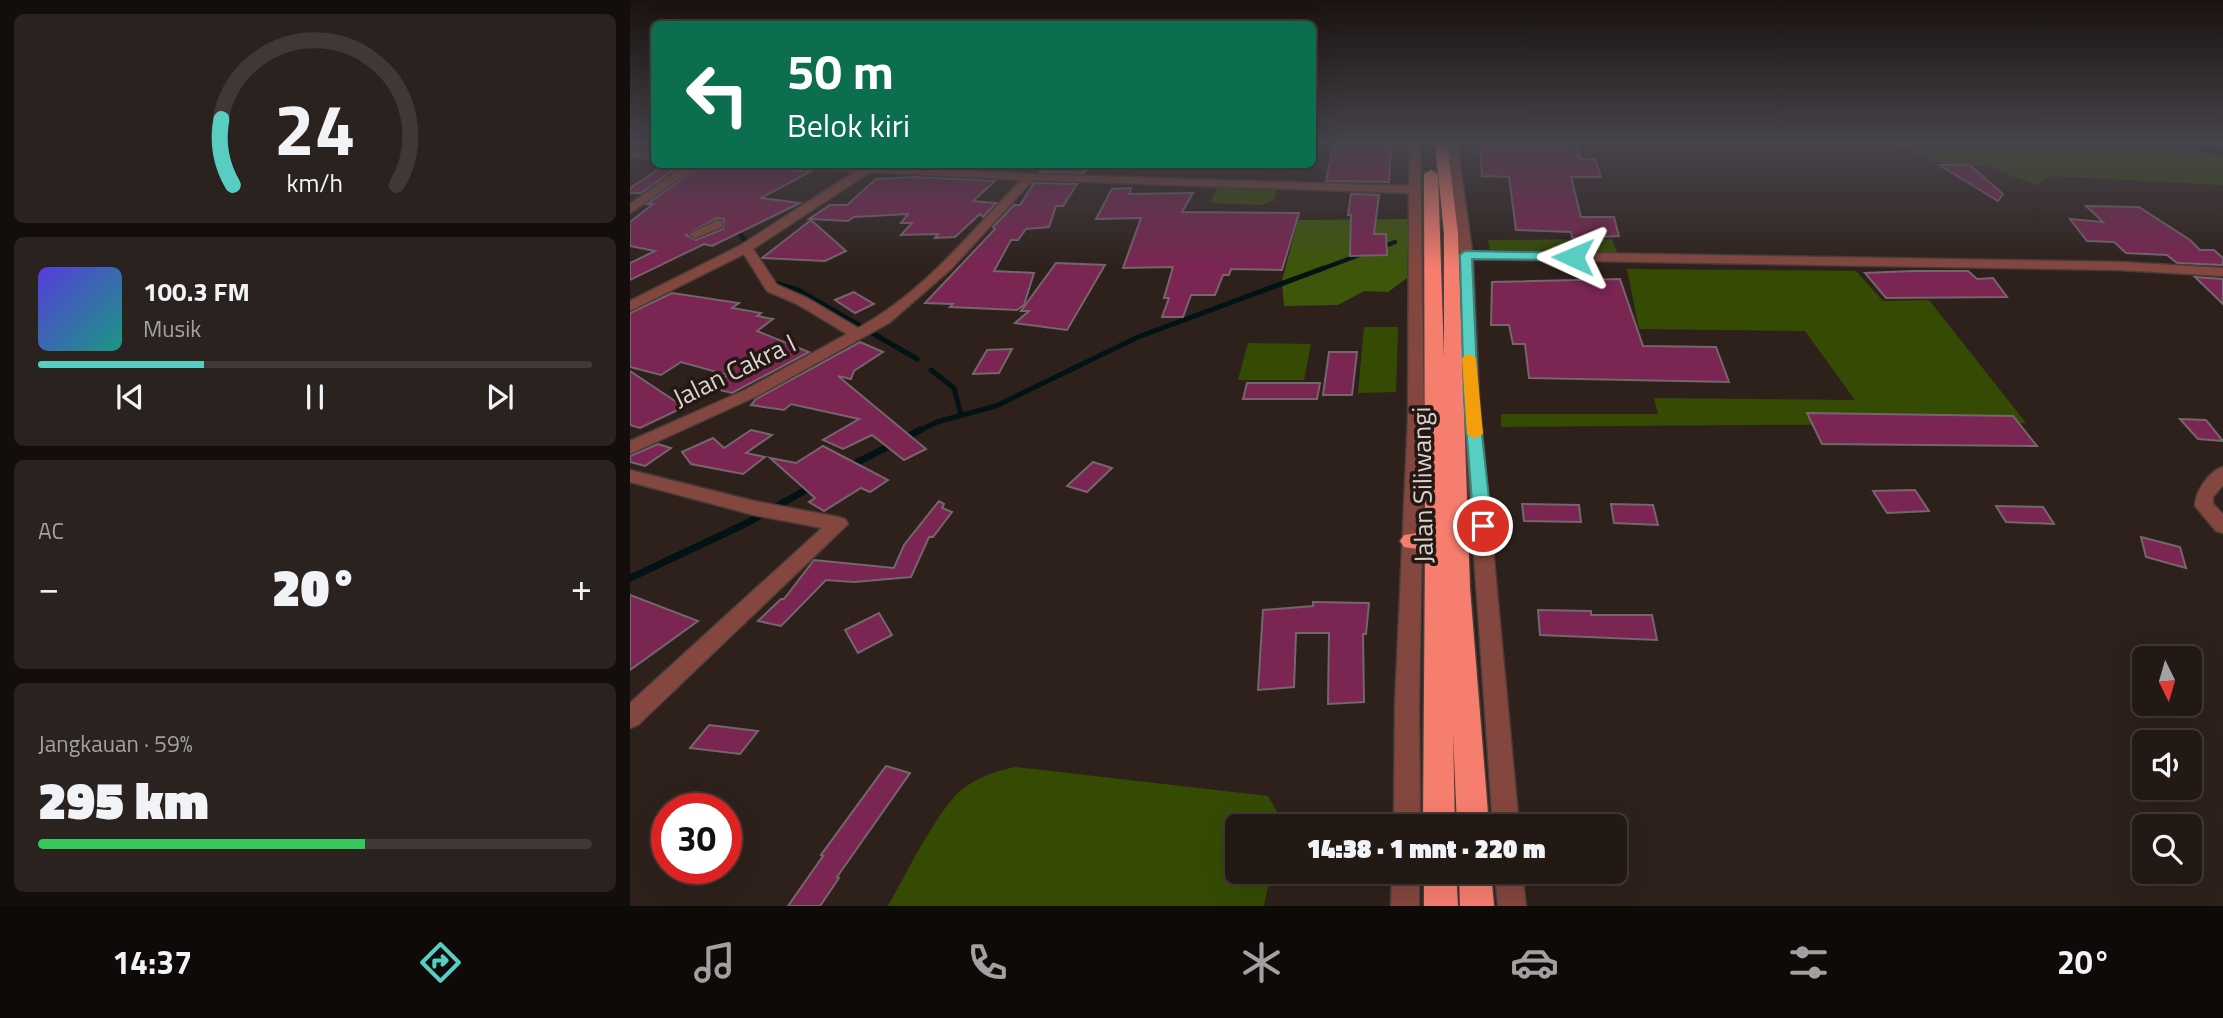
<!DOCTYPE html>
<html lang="id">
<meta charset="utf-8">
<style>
body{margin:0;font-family:"Titillium Web",sans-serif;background:#2a221e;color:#f1f3f6;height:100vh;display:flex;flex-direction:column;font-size:26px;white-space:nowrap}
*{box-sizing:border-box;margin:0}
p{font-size:23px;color:#a2a0a0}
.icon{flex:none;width:38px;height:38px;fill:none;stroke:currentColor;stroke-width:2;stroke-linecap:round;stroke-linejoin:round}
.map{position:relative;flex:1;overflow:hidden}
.drawer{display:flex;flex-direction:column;gap:14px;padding:14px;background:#130e0c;width:630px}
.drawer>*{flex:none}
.guide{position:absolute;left:21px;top:21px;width:665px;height:147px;border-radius:10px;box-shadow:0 7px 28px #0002,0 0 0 2px #3f3834;background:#0b6e4f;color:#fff;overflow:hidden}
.needle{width:46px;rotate:175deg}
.tools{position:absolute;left:1502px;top:646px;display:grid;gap:14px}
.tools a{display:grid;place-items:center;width:70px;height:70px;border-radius:10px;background:#221915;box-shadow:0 7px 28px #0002,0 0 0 2px #3f3834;font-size:35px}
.speed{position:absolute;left:21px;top:793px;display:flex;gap:14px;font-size:35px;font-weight:700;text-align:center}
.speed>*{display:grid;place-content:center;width:91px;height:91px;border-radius:50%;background:#221915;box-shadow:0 7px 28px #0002,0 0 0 2px #3f3834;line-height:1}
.speed .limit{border:10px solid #d22;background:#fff;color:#111}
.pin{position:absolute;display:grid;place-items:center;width:60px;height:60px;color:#fff;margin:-30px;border:4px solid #fff;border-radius:50%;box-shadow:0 2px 7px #0007}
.me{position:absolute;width:77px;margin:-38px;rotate:271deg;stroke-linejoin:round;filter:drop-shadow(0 0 5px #0008)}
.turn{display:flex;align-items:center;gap:24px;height:147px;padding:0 21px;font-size:32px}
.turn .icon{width:91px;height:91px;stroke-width:2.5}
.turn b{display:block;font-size:49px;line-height:60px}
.big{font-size:52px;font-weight:800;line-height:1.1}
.drawer .widget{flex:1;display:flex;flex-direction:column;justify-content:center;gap:10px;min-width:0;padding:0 24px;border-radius:10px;background:#2a221e}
.drawer .dial{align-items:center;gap:0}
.dial svg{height:182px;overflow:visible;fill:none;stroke:#3f3834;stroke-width:7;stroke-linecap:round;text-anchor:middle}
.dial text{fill:#f1f3f6;stroke:none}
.song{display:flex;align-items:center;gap:21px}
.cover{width:84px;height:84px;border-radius:10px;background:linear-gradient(135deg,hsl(250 70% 55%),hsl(170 70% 35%))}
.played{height:7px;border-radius:4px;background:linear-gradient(90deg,#57cec1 30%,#3f3834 30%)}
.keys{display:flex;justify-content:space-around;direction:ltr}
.heat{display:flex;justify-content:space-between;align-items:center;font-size:38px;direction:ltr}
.charge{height:10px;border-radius:5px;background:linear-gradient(90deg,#34c759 59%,#3f3834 0)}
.trip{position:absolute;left:595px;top:814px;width:402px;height:70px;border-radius:10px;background:#221915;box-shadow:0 7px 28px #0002,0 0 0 2px #3f3834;font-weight:800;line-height:70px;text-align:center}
.tab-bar{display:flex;height:112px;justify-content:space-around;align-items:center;background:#0e0a08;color:#a2a0a0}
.tab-bar .icon{width:49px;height:49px}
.tab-bar .active{color:#57cec1}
.tab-bar b{font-size:32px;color:#f1f3f6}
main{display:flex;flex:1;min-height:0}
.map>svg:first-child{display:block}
</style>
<main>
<section class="drawer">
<div class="widget dial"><svg viewBox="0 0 100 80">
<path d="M14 69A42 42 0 1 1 86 69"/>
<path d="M14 69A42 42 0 0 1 9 40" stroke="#57cec1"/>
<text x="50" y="56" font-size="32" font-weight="700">24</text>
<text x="50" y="72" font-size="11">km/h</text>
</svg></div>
<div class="widget">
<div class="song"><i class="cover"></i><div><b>100.3 FM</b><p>Musik</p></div></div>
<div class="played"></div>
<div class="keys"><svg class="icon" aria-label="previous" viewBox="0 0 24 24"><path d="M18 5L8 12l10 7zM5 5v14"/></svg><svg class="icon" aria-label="pause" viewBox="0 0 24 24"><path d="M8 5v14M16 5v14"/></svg><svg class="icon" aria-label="next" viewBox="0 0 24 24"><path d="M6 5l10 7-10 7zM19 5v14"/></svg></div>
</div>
<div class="widget"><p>AC</p>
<div class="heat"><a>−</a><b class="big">20°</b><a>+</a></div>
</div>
<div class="widget"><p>Jangkauan · 59%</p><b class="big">295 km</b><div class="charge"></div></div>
</section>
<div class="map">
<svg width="1593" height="906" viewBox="0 0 1593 906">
<rect width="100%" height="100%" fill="#2e211c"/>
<g fill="#354b04">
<path d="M1262,142h234l97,12v31l-174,-9 -11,9 -50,-18 -49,-4z"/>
<path d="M588,186l58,2 -2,12 -11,5 -53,-2z"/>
<path d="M982,239l5,13 -127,1 -2,-13z"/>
<path d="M997,269l229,2 27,30 46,-1 97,123 -525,4v-13h157l-4,-16 201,2 -50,-69 -166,-2z"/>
<path d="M734,327h34l-2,65 -38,1z"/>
<path d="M618,343l63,1 -7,36h-66z"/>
<path d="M385,767l253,29 11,19v11h-42v46h34l-7,34h-376c17,-29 52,-102 77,-119 16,-11 32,-16 50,-20z"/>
</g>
<path fill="#3d560a" d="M779,219l-2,59 -19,14 -24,-1 -26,14 -54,1 -2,-25 16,-61z"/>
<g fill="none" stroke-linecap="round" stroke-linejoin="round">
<g stroke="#021315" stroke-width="4.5">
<path d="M105,228l15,18"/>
<path d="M749,248l16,-6"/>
<path d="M689,270l43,-16"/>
</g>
<g stroke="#021315" stroke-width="5">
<path d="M138,281l30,9 119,69"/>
<path d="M301,370l23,18 7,27"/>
<path d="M287,432l20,-10 59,-16 142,-69 186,-69"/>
</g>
<g stroke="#021315" stroke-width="7">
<path d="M273,439l17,-9"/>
<path d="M220,466l43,-22"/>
<path d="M0,578l115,-54 68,-38"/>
</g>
<path fill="#021315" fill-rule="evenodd" d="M1544,142l49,2v12l-46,-10z"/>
</g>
<g fill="#7a2552" stroke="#75656c" stroke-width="2" fill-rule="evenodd">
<path d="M704,142h57l-2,40 -63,-1z"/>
<path d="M850,146l97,1 3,12h15l6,18h-30l10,40h33l5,19 -47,2 -1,-6 -55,-2 -7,-53 -27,-1z"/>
<path d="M37,164h15l-41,29h-11v-5z"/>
<path d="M72,164l110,7 -51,27 39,5 -88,43 -8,-2 -74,36v-17l25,-12 -25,-5v-24l23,-18h-6zM87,218l7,1 -1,10 -27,11 -10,-5z"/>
<path d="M1309,165h31l33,29 -5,7z"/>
<path d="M450,166l-1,2h9l-4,5 -44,-1 2,-5z"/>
<path d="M285,177l80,4 -22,20 23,2 -13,14 -3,-3 -25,23 -20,1 3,-4 -37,1 11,-12h-11l7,-9 -54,3 -6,4 -39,-2 21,-14h17l29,-26z"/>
<path d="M404,183l43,1 -14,22h-7l-7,21 -23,2 -8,11h-7l-17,31 40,2 -10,32 -7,5 -67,-3 3,-3 -28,-1 70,-74 -2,-2 21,-22h6z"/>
<path d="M501,188l-2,6 64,-1 -11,19 117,1 -17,57 -51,-1 -2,6h-6l-8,20h-24l-8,22h-21l7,-19h-5l9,-31 -50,1 18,-50 -45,1 16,-30z"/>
<path d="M721,194l28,1 -5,39h12l1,21 -37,1 1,-41h-3z"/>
<path d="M1456,206l53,1 51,33 10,10h14l9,8v7l-46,-2 -10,-8 -41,-2 -12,-11 -27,-1 -17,-22 33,3z"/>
<path d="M181,220l35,31 -21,10 -63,-3z"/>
<path d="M426,263l49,2 -38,65 -52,-7 14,-12h-8z"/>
<path d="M1283,271h55l9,8 16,-1 14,19 -121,1 -21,-25z"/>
<path d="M1565,277l28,2v25z"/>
<path d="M990,279l23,67 73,1 13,35 -200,-4 -4,-34h-12l-4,-19h-18l1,-43z"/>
<path d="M224,292l3,2 17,10 -19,9 -20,-13z"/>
<path d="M42,293l67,10 -7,5 29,5 -4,3 16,3 -16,12 52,21 -77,41 -24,-6 20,-12 -47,-13 -20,13 -31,-8v-54z"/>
<path d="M230,342l23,10 -29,19 -3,8 -13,-3 88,73 -22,11 -32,-25 -29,14 -20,-9 36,-21 -68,-15 -7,6 -33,-5 5,-6z"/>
<path d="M382,349l-13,24 -26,1 14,-24z"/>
<path d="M699,352h28l-5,43h-29z"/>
<path d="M0,371l54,36 -44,21 -10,-3z"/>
<path d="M617,383h73l-3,16h-74z"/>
<path d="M1177,413l206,3 24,30 -215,-2z"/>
<path d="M1550,419l26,1 17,21 -25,-2z"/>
<path d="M121,430l21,5 -26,18 19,4 -22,17 -52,-10 -9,-12 31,-14 11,10z"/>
<path d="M28,444l13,4 -26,18 -15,-4v-6z"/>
<path d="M193,446l42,22 23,12 -18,12 -9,-4 -37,23 -15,-9 6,-4 -45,-40 26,5z"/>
<path d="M463,462l19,6 -25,24 -20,-6z"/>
<path d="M1285,490l14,21 -42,2 -14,-22z"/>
<path d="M309,501l5,3 -2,4 10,4 -19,25h-4l-18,40 -57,5 -28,-2 -45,46 -23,-5 23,-22h3l30,-39 80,8 10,-23z"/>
<path d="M892,504l57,1 2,17 -57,-1z"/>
<path d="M981,504l42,1 5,20 -44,-2z"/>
<path d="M1366,506l47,1 11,17 -48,-2z"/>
<path d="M1511,537l39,10 6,21 -40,-11z"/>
<path d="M0,595l68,26 -68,49z"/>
<path d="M683,602l56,1 -3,31h-3l1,68 -36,2 1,-71h-33l-2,54 -36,3 5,-80 50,-4z"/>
<path d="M908,610l53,1v4h61l5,25 -117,-5z"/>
<path d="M249,613l13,22 -34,18 -13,-23z"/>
<path d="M79,725l49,6 -18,23 -50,-6z"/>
<path d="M256,766l24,7 -73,104 2,1 -19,28h-32l35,-50 -2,-1z"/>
</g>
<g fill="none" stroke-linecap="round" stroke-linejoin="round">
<defs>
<g id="minor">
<path d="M780,142h10l4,276 -5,287 1,121h-26l1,-121 13,-287 1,-225 -376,-13 -82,89 -62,54 -132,73 -127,58v-13l115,-51 102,-56 -50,-30 -30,-13 -23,-37 -114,57v-10l111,-56 115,-74 -78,-4 -5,-3h78l179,10 379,12zM240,172l151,8c-50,52 -99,114 -163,148l-51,-30 -30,-13 -24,-36z"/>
<path d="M817,142h10l15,109 648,11 103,6v8l-103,-6 -647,-11 6,140 40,427h-26l-30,-427 -3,-144z"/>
<path d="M1573,142h20v5z"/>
<path d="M0,151l24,2v6l-24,-2z"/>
<path d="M57,164h13l-70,49v-9z"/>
<path d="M88,220l4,1v6l-27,11 -6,-4z"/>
<path d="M1593,467v18l-10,12v7l10,10v19l-7,-2 -21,-25c0,-14 14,-35 28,-39z"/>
<path d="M0,470l124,31 84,16 7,2 3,5 -210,201 -8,3v-25l192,-175 -68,-13 -124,-33z"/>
<path d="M762,872h27v34h-28z"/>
<path d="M865,872h27l4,34h-28z"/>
</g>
<g id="highway">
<path d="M805,142h12l11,91 12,355 19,238h-32l-4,-95 2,95h-32l2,-276 -21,-3 -4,-6 4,-6 21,-3 -1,-358 7,-4 7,4 6,184v-125z"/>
<path d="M794,872h32l2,34h-34z"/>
<path d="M829,872h32l3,34h-34z"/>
</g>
</defs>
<use href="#minor" stroke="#4a3d39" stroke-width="3"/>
<use href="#highway" stroke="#4a3d39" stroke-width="3"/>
<use href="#minor" fill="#84473f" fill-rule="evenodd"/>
<use href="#highway" fill="#f67e6f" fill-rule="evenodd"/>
</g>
<linearGradient id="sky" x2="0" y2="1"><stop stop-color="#19120f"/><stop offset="0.53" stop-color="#46434b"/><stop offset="1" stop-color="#46434b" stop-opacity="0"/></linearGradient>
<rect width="1593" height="269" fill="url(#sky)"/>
<path fill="#57cec1" stroke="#39867d" stroke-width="2" d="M835,251l108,2 5,4 -5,3 -101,-1 6,140 14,127 -3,4h-12l-3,-4 -10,-127 -4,-144z"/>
<path fill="#f59e0b" d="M839,354l7,4 7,76 -8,5 -8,-5 -5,-76z"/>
<g text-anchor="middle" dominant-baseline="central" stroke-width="7" stroke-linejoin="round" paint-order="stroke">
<g font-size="26" fill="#dbd2cf" stroke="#241813">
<text transform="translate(104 370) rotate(-26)">Jalan Cakra I</text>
<text transform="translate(792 485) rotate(-91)">Jalan Siliwangi</text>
</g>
</g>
</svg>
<div class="tools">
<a><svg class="needle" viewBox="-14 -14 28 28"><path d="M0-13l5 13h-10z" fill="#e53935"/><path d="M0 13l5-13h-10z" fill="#a2a0a0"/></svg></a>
<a><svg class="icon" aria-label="sound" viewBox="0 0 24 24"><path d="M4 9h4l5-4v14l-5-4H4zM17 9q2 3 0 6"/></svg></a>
<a><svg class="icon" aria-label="search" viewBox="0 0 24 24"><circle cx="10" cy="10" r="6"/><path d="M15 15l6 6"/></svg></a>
</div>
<div class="speed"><div class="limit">30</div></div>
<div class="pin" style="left:853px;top:526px;background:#d93025"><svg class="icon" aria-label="arrive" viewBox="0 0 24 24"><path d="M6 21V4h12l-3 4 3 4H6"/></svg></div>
<svg class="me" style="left:943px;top:257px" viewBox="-20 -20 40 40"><path d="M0-17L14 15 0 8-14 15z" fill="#57cec1" stroke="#fff" stroke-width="4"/></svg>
<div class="trip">14:38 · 1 mnt · 220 m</div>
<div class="guide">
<div class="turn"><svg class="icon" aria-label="left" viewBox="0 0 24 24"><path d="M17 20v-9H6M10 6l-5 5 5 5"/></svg><div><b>50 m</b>Belok kiri</div></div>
</div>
</div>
</main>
<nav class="tab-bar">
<b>14:37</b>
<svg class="icon active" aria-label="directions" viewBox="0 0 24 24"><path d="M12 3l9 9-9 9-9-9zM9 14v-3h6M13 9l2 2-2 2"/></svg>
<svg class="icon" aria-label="music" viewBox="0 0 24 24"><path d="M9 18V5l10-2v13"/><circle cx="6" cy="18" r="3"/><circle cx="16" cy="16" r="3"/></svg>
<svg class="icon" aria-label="phone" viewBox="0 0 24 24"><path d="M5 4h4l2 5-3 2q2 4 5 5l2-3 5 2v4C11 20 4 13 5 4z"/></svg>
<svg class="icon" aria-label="climate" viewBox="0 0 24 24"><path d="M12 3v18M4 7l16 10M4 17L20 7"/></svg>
<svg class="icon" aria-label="car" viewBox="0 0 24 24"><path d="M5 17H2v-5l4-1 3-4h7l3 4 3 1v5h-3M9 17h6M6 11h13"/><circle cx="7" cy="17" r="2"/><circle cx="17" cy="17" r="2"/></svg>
<svg class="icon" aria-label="filters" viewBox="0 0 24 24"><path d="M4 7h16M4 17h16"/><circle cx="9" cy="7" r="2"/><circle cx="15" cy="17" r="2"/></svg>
<b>20°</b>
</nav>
